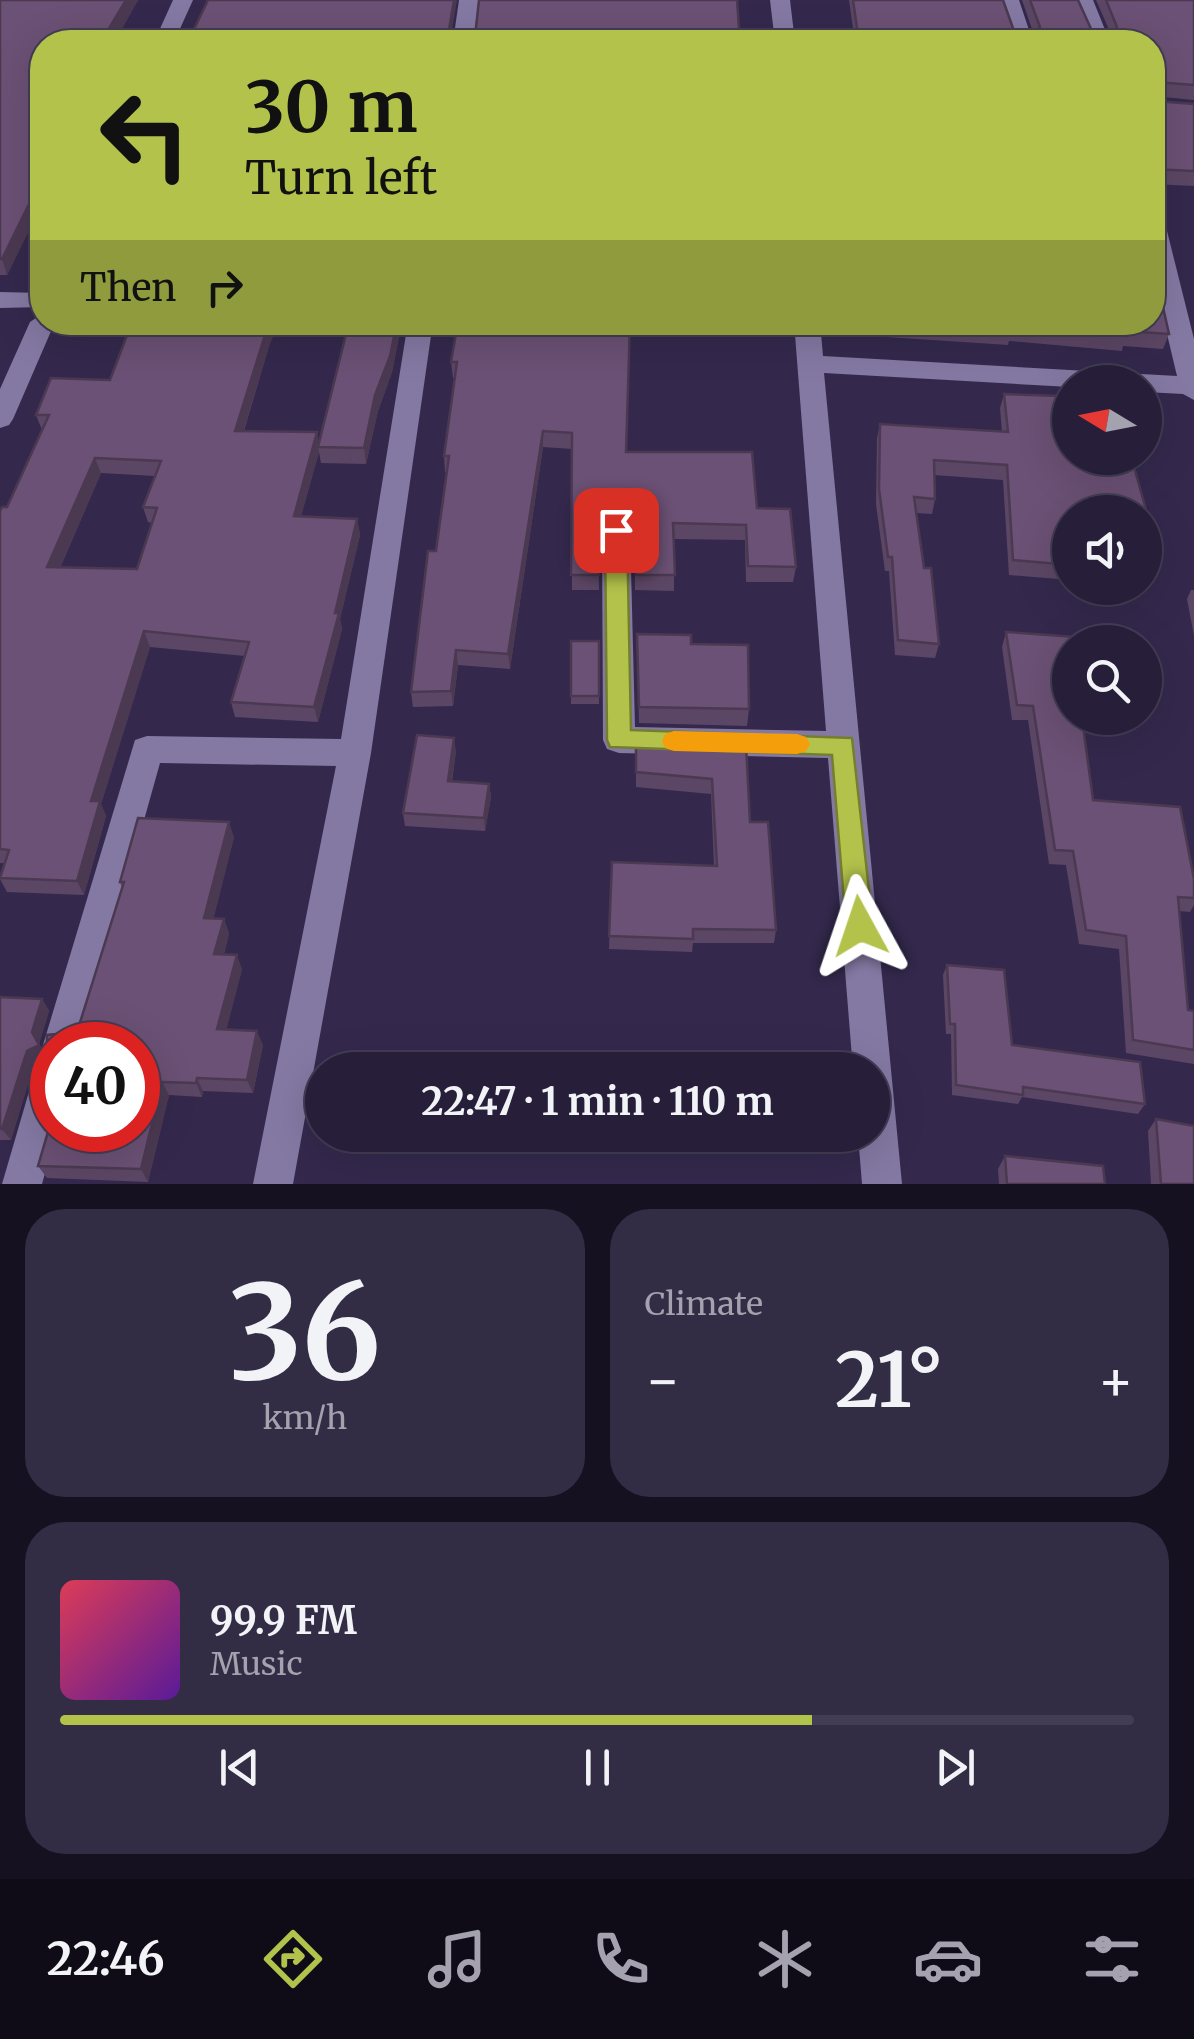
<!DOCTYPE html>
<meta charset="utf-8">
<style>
body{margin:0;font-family:Merriweather,serif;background:#332c45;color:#f1f3f6;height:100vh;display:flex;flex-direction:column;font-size:38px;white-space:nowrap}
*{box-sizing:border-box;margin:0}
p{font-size:32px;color:#a4a2af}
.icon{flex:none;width:55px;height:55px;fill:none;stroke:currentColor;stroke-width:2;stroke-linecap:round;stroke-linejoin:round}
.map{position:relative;height:1184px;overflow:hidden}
.panel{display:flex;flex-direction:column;gap:25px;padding:25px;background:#151120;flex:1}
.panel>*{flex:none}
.guide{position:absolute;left:30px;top:30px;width:1135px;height:305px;border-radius:40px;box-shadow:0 10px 40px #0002,0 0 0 2px #433d54;background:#b3c24b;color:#111;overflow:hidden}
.needle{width:65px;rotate:280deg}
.fabs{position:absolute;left:1052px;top:365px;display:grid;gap:20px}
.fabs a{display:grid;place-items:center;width:110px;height:110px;border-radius:50%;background:#271f3a;box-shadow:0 10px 40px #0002,0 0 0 2px #433d54;font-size:50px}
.speed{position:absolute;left:30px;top:1022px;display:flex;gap:20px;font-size:50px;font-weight:700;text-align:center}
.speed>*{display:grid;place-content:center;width:130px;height:130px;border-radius:50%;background:#271f3a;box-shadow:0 10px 40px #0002,0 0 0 2px #433d54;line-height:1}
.speed .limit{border:15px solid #d22;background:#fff;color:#111}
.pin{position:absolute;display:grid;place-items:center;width:85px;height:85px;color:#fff;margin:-42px;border-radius:20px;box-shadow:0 5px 15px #0006}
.me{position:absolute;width:110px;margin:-55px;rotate:355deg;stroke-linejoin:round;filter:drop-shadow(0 0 8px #0008)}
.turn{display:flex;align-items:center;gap:35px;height:210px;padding:0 50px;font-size:45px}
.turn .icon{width:130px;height:130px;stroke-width:2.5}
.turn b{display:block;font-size:70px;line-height:85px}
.then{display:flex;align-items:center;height:95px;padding:0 50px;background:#0003;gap:20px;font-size:38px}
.big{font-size:75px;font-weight:700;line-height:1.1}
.panel .widget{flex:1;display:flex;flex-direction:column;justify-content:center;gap:15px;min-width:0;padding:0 35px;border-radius:40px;background:#332c45}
.panel .dial{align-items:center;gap:0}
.dial b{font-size:130px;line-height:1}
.song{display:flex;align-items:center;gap:30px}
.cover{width:120px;height:120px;border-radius:15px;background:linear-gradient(135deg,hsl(350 70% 55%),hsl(270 70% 35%))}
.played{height:10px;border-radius:5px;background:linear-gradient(90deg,#b3c24b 70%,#433d54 70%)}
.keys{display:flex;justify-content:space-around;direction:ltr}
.heat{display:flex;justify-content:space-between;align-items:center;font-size:55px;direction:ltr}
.panel .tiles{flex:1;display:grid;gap:25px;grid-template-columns:1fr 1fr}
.widget:last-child{grid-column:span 2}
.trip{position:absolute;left:305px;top:1052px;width:585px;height:100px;border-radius:50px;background:#271f3a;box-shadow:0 10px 40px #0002,0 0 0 2px #433d54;font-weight:700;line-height:100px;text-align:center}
.menu{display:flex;height:160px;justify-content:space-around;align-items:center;background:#100c17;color:#a4a2af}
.menu .icon{width:70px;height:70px}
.menu .on{color:#b3c24b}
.menu b{font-size:45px;color:#f1f3f6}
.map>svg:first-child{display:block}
</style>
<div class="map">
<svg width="1194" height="1184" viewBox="0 0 1194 1184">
<rect width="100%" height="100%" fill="#34294d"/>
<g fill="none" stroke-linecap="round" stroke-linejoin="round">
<g fill="#8479a3" fill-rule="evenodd">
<path d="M173,0h20l-19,42h-20z"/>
<path d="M459,0h20l-6,42h-20z"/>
<path d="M770,0h20l5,42h-20z"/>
<path d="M999,0h20l14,42h-20z"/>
<path d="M1073,0h20l17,42h-20z"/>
<path d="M1152,212l12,7 30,120v61l-11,-6 -38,-2v-10h-75v5l-246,-14 78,811h-40l-4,-49h14v-65h-19l-25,-312 -209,-5 -12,-4 -4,-9 -1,-211 4,-7 10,-3 10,3 4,7 5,198 191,4 -32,-409h26l3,34 354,20 -25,-105z"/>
<path d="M0,292l42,1v14l-42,1z"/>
<path d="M42,314v8h13l-42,97 -4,6 -9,3v-39l30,-67z"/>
<path d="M408,322h25l-62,431 -78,431h-40l83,-418 -176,-3 -79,282h-29v14l-9,-14 92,-305 12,-4 194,3z"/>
<path d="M52,1059v71h5l-15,54h-40l31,-106 5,-13z"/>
</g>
</g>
<g fill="#5c4665" fill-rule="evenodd">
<path d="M0,0h138l-23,41 -73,1v179l-8,-1 -27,55h-7z"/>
<path d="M849,0h154l11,31 19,1 -11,-32h56l14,31 18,1 -14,-32h98v100l-41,-4v2l3,3 38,3v82l-42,-2v-142h-297z"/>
<path d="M1154,294l15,40 -6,15 -40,-3 -1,5 -113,-10 -1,4 -152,-10v-13h296z"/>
<path d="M84,322h195l-10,24 -25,85 75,11 30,-120h53l-10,50 -14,39 -12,53 -45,-1 -2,-11 -18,64 56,3 3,16 -20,84 2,10 -24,93 -83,-5 -4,-15 14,-46 -95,-9 -49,157 5,12 -22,79 -77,-3 -7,-13 4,-16h-4v-352l7,-4 35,-77 -6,-15 74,-35 21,-54zM101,473l54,3 -12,31 5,15 4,1 -15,46 -77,-1z"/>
<path d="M458,322l168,130 131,56 39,59 -3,15h-47l-1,-42 -71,-1v52l-39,-1 -1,-61 -7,-11 -12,-3 -12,5 -5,9 1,61h-27v-141l-29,-2 -33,222 -52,-4 -5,41 -40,1 -2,-15 25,-141 11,-79h-2l-1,-16 11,-78h-2l-2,-16z"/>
<path d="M666,322h105v4z"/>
<path d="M1004,394l57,2 7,62 64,2 13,46 10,65 -6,15h-4v-74h-75v68l-61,-5 -6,-95 -69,-5 1,24 -3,15 -16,-1 8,55h7l8,76 -4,14 -40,-3 -6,-84h-4l-9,-67 1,-66 3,-14 122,8 -2,-24z"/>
<path d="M1191,590h3v46l-7,-37z"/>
<path d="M1006,632l64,86h43l-2,5 -29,-2 11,79 101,79v26l-4,7 -11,-1 9,99 6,1v53l-68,-11 -7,-104 -40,-5 -13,-79 -17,-1 -21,-144h-16l-10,-73z"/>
<path d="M637,634l54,10 58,65 -2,17 -108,-3z"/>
<rect x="571" y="641" width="28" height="63"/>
<path d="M636,743l110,2 4,77 26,108 -2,13h-81l-1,9 -83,-3 3,-87 102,4 -3,-72 -75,-7z"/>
<path d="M456,751l-4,31 37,2 2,13 -6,34 -80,-5 -2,-13z"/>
<path d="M234,837l-21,82h11l5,15 -5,20 18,15 -16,61 37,15 -10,48 -50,-2 -1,6 -33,-2 -21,87 -101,-4 -9,-12 13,-46 -4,-7 30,-81 45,-144 -2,-6z"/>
<path d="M947,965l65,80 133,59 -7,10 -116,-17 -4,7 -66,-9 -1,-61h-5l-3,-59z"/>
<path d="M0,997l42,2 7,12 -10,33 7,13 -12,7 -23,76h-11z"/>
<path d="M1156,1119l38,65h-43l-3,-53z"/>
<path d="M1005,1156l100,28h-106l-1,-15z"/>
</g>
<g fill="#4b3952">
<path d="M126,0h12l-24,42 -12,-2z"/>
<path d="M454,0h3l-7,42 -1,-12z"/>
<path d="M29,204l5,16 -27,55 -5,-16z"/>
<path d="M269,322h10l-10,24 -30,100 -4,-15z"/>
<path d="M397,322h5l-10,50 -14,39 -12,53 -2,-16 11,-53z"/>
<path d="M543,431v16l-33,222 -2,-15z"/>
<path d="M317,432l3,15h-2l1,5 -22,79 -3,-15z"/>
<path d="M95,458l6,15 -48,110 -6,-16z"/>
<path d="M615,500v15l-12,5 -5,9v-15l5,-9z"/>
<path d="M357,519l3,16 -20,84 2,10 -24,93 -4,-15z"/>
<path d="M144,631l6,16 -49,157 5,12 -22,79 -7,-14 14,-80z"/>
<path d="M456,650l2,15 -5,41 -2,-15z"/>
<path d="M454,738l2,13 -6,43 -2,-13z"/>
<path d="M489,784l2,13 -6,34 -1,-13z"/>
<path d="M229,822l5,15 -24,96 -6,-15z"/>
<path d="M224,919l5,15 -9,34 -6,-14z"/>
<path d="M237,955l5,14 -19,74 -6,-14z"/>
<path d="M42,999l7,12 -10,33 7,13 -12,7 -23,76 -9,-11z"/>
<path d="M257,1031l6,14 -10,48 -6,-13z"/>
<path d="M197,1078l6,13 -1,6 -6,-14z"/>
<path d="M162,1082l7,13 -21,87 -7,-13z"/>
</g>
<g fill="#6b5175" stroke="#4b3952" stroke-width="2.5" fill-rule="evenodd">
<path d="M0,0h126l-24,40 56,2h-116v163l-13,-1 -27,55h-2z"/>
<path d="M208,0h246l-5,30 23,1 4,-3 3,-28h258l3,42h-552z"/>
<path d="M853,0h150l11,31 22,1 4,-5 -10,-27h48l14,31 22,1 3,-5 -11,-27h88v85l-37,-3 -4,16 3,3 38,3v67l-42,-2v-127h-293z"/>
<path d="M1152,287l2,7h6l9,40 -43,-3 1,5 -116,-10 1,4 -111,-8h251z"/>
<path d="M132,322h137l-34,109 82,1 -23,84 63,3 -22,94h4l-25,94 -83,-5 18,-60 -105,-11 -53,170h9l-23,80 -77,-3 9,-28 -9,-1v-338l2,-4h5l42,-92h-13l15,-37 59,2zM95,458l66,3 -18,46 14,1 -20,61 -90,-2z"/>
<path d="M349,322h48l-7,34 -15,39 -11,53 -46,-1z"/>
<path d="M458,322h172l-4,130h126l5,56 33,1 6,58 -48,-1 -2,-41 -73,-2 2,52h-39l-2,-62 -7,-10 -12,-3 -12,5 -5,9 1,61h-28l1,-142 -29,-2 -35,223 -52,-4 -5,41 -40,1 17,-141h8l13,-95h-5l13,-94h-6z"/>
<path d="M1004,394l57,2 7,62 64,2 13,46 10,65h-10v-59h-75v53l-57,-5 -6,-95 -73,-5 1,39 -21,-2 10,71h7l8,76 -41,-4 -6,-83h-4l-9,-68 1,-65 128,8z"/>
<path d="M1006,632l99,7v3h-35v76h12l11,82 87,7 14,72v19l-16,-1 10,113 6,1v39l-61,-10 -7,-104 -40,-6 -13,-79 -18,-1 -22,-144 -16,-1z"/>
<path d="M637,634l54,1v9l57,1 1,64 -110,-2z"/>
<rect x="571" y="641" width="28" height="55"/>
<path d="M417,735l37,3 -6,43 41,3 -5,34 -81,-5z"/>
<path d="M636,743l110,2 4,77h18l8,108 -83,-1v10l-84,-3 3,-74 105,4 -5,-87 -76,-7z"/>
<path d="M138,818l91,4 -25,96 20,1 -10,35 23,1 -20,74 40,2 -10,49 -50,-2 -1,5 -34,-1 -21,87 -103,-3 14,-48 -5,-5v-78l30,-3 47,-150h-4zM52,1045h86v85h-86z"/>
<path d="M947,965l57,5 8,75 128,17 5,42 -122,-17v8l-67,-10 -1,-61h-5z"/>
<path d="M0,997l42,2 -10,33 7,13 -12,6 -25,78 -2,-1z"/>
<path d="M1156,1119l38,7v58h-33z"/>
<path d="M1005,1156l98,10 2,18h-98z"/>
</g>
<path fill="#b3c24b" stroke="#747e31" stroke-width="2.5" d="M616,522l11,8 4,200 221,8 21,188 -4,8 -9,4 -10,-4 -4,-8 -14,-171 -222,-8 -3,-7 -2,-210z"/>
<path fill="#f59e0b" d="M674,731l123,3 9,3 4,7 -4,7 -9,3 -123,-3 -9,-3 -3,-7 3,-7z"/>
</svg>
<div class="fabs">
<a><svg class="needle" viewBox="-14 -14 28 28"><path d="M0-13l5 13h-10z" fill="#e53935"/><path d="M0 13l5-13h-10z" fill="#a4a2af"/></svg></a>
<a><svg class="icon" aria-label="sound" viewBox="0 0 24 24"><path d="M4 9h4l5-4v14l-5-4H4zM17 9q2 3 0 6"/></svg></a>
<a><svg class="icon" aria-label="search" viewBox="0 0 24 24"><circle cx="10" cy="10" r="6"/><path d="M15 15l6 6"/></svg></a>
</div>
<div class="speed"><div class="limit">40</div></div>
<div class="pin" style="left:616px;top:530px;background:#d93025"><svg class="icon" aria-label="arrive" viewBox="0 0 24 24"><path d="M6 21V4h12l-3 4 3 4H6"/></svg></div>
<svg class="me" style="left:860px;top:926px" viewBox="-20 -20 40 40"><path d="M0-17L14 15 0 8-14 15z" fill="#b3c24b" stroke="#fff" stroke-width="4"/></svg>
<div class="trip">22:47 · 1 min · 110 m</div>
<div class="guide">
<div class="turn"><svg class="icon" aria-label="left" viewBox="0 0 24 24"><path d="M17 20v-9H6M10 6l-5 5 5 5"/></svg><div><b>30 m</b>Turn left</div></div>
<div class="then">Then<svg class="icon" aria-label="right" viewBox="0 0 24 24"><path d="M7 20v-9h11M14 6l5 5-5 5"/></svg></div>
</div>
</div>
<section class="panel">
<div class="tiles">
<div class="widget dial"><b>36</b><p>km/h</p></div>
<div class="widget"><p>Climate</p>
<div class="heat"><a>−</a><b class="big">21°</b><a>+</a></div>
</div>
<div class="widget">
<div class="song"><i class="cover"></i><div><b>99.9 FM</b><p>Music</p></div></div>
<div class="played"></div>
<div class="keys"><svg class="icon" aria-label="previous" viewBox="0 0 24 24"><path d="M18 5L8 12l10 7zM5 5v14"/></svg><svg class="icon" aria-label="pause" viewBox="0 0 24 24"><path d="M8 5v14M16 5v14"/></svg><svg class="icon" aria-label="next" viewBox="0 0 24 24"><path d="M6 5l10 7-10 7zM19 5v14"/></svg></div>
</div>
</div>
</section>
<nav class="menu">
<b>22:46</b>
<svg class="icon on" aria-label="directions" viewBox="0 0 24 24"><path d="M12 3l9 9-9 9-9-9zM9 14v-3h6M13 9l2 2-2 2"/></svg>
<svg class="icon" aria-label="music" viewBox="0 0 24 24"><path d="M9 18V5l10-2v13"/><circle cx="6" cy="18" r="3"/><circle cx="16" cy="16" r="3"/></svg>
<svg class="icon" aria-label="phone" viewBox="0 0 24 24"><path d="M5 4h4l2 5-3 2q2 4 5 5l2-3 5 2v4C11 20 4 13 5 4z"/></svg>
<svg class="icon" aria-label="climate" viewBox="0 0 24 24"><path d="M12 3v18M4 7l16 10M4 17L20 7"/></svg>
<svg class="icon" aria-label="car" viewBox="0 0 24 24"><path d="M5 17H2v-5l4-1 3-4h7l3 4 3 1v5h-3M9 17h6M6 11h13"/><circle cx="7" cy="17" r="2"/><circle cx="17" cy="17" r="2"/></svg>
<svg class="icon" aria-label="filters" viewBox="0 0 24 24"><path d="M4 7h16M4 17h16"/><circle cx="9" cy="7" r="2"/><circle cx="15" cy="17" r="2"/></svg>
</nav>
